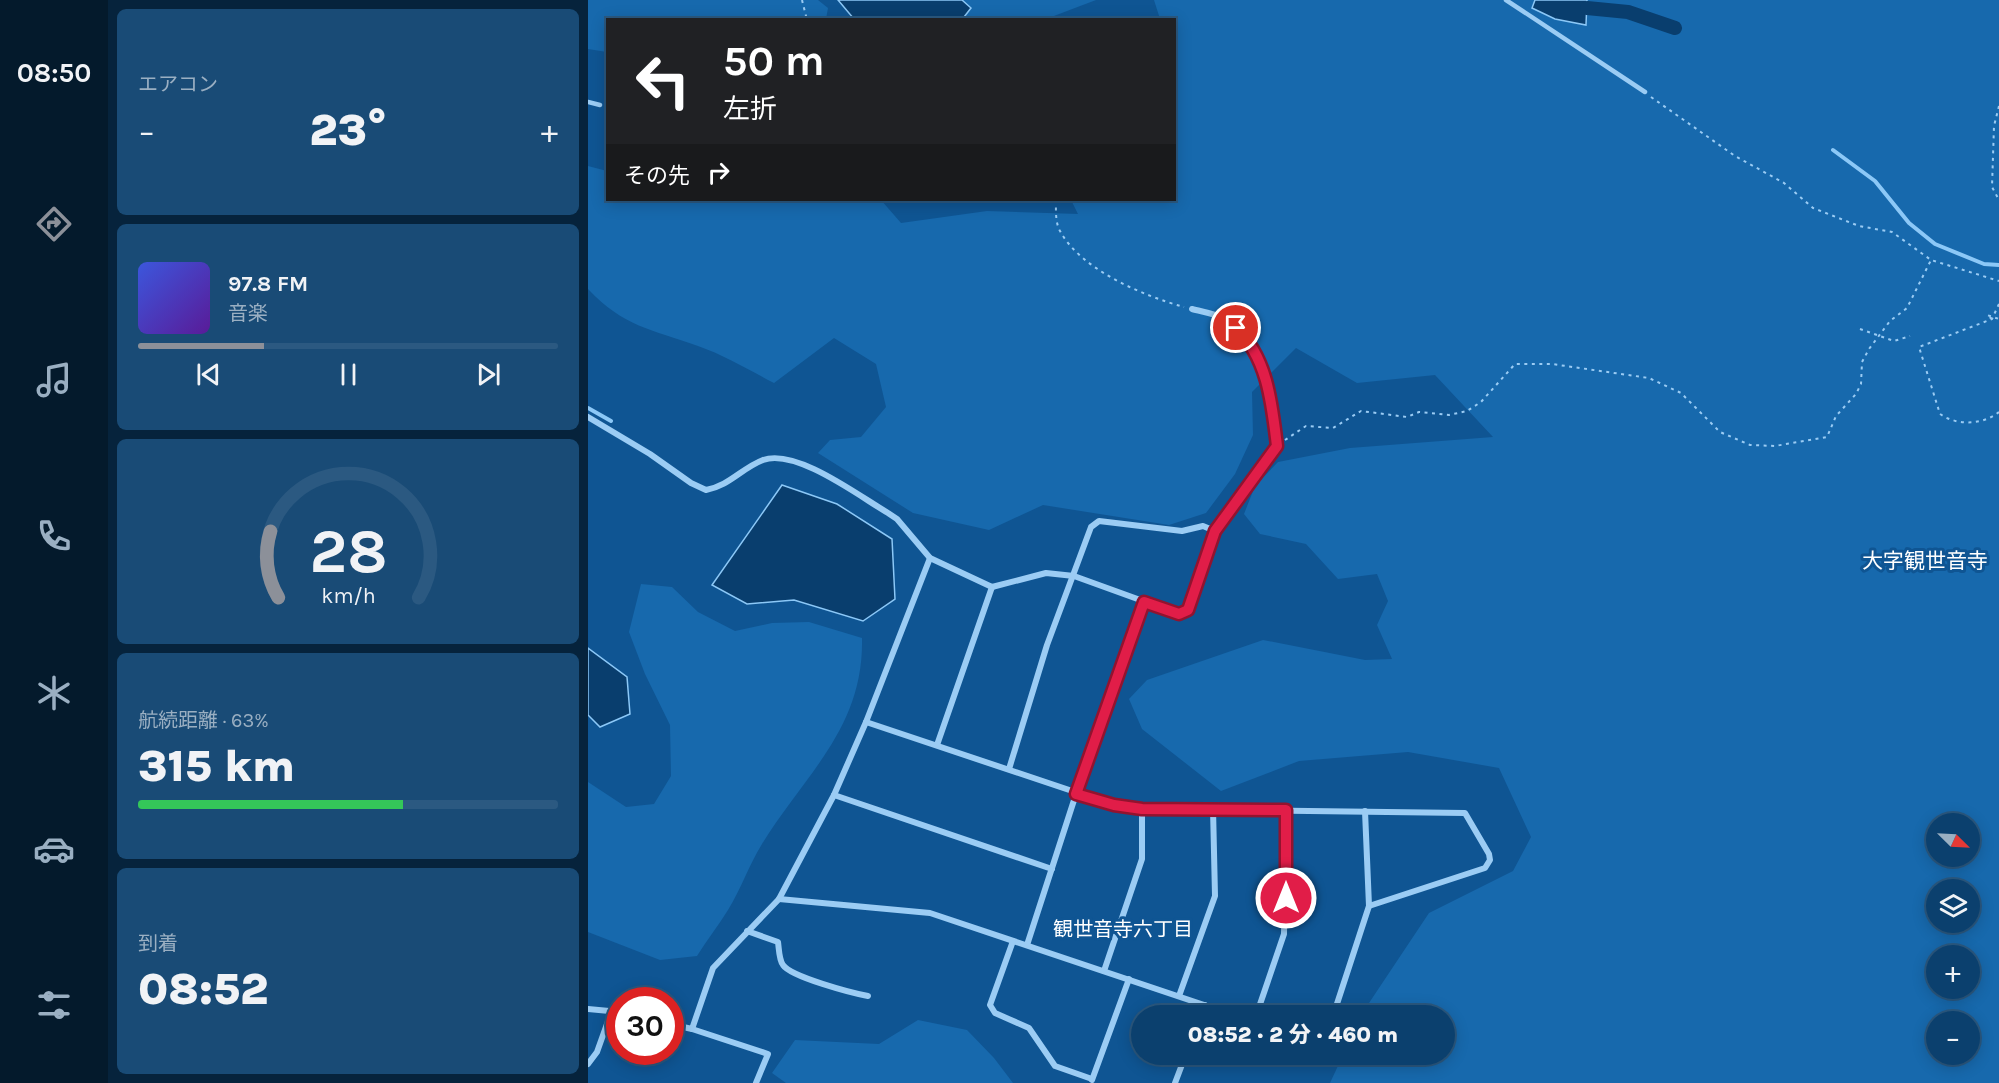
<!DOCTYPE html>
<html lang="ja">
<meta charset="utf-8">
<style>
body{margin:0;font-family:Karla,"Noto Sans JP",sans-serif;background:#194b76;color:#f1f3f6;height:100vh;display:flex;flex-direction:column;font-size:22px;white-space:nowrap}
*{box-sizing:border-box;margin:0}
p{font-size:20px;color:#9aafc2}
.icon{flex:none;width:33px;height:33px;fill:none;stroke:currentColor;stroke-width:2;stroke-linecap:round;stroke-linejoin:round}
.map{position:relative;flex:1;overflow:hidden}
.side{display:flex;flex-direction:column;gap:9px;padding:9px;background:#06233c;width:480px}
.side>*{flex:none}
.hud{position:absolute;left:18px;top:18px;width:570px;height:183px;border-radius:0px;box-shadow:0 3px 15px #0003,0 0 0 2px #2b5981;background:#202124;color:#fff;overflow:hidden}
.needle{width:39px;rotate:114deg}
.tools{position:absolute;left:1338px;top:813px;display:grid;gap:12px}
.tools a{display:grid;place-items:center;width:54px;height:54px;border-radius:50%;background:#0b406e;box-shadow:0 3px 15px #0003,0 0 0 2px #2b5981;font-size:30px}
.speed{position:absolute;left:18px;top:987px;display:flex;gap:12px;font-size:30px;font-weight:700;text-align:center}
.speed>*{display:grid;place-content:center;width:78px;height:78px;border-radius:50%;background:#0b406e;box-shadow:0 3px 15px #0003,0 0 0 2px #2b5981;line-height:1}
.speed .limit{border:9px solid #d22;background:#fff;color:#111}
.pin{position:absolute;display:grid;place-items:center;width:51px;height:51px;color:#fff;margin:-26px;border:3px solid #fff;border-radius:50%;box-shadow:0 2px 6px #0007}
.me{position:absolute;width:66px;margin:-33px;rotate:0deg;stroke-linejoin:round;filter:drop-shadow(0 0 4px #0008)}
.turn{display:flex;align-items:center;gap:21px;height:126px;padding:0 18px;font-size:27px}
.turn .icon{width:78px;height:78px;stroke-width:2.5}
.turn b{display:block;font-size:42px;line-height:51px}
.then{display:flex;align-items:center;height:57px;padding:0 18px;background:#0003;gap:12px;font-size:22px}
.big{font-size:45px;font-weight:800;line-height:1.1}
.side .card{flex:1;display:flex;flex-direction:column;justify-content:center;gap:9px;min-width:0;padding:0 21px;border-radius:9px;background:#194b76}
.side .dial{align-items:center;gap:0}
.dial svg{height:156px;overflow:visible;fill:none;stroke:#2b5981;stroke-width:7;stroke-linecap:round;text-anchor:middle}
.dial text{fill:#f1f3f6;stroke:none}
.song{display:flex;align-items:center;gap:18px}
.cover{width:72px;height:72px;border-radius:9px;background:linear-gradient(135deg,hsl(230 70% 55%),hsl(270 70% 35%))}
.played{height:6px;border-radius:3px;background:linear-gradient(90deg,#8c9099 30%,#2b5981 30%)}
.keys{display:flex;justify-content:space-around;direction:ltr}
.heat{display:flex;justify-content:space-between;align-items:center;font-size:33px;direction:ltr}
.charge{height:9px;border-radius:4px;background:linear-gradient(90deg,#34c759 63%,#2b5981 0)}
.trip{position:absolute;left:543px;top:1005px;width:324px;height:60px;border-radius:30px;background:#0b406e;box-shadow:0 3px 15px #0003,0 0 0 2px #2b5981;font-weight:800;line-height:60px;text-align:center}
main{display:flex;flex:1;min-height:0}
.tabs{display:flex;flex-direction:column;width:108px;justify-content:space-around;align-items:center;background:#041a2c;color:#9aafc2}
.tabs .icon{width:42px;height:42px}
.tabs .selected{color:#8c9099}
.tabs b{font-size:27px;color:#f1f3f6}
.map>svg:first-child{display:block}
</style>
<main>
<nav class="tabs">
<b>08:50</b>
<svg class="icon selected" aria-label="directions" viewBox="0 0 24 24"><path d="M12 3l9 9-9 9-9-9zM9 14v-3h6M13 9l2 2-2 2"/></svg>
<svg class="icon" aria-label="music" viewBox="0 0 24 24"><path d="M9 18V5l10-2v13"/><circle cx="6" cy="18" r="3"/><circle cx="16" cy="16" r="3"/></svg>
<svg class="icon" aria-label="phone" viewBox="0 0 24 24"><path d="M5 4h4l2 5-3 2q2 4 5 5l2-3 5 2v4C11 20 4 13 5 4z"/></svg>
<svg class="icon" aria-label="climate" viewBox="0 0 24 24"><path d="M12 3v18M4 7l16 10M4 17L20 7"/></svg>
<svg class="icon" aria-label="car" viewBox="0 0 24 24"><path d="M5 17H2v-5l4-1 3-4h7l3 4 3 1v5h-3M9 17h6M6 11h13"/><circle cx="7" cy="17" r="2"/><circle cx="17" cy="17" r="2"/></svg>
<svg class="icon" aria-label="filters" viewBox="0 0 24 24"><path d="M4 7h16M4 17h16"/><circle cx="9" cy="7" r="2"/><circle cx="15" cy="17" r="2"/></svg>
</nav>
<section class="side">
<div class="card"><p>エアコン</p>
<div class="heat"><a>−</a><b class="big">23°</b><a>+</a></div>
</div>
<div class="card">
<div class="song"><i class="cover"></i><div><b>97.8 FM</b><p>音楽</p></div></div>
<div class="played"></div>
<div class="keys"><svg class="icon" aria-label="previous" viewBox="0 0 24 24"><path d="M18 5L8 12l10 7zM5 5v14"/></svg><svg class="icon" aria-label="pause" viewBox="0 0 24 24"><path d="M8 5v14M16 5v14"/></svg><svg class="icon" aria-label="next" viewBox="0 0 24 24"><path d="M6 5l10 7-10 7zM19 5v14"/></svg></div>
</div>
<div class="card dial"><svg viewBox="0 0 100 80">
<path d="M14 69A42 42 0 1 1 86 69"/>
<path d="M14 69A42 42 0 0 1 10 35" stroke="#8c9099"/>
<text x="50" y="56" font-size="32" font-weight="700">28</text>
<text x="50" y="72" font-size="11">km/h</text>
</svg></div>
<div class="card"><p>航続距離 · 63%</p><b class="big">315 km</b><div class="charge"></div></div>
<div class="card"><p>到着</p><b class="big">08:52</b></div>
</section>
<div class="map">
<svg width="1411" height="1083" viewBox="0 0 1411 1083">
<rect width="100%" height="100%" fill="#0f5593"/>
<g fill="#1769ad" fill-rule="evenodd">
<path d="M0,0h230l10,8 -2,11 -218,1 -1,32 -19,-3z"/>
<path d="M352,0h156l-50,19 -66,1 -41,-5z"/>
<path d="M566,0h845v1083h-669l13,-28 101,-1v-38l-83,-1 68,-102 84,-42 18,-34 -32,-69 -91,-16 -109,9 -78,30 -79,-62 -13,-30 18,-19 116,-40 102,20 27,-1 -15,-34 11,-24 -11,-27 -39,5 -32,-35 -46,-10 -16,-20 11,-28 23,-24 72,-14 143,-11 -58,-62 -78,8 -61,-35 -44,44 1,43 -18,39 -29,39 -37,12 -126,-20 -54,25 -76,-17 -95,-60 12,-13 31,-3 25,-30 -10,-43 -42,-26 -60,45c-25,-13 -50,-28 -76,-37 -47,-17 -74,-19 -110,-57v-123l19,5 1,29h273l20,23 86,-12 91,3 -7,-14h103v-180l-14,-1zM1348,824h34v32h-34zM1348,890h34v32h-34zM1348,956h34v32h-34zM1348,1022h34v32h-34z"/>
<path d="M53,584l31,3 26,25 37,19 37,-8 37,-1 53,16c2,90 -57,136 -100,206 -13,21 -21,45 -34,66 -10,16 -21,30 -31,46l-37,4 -72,-28v-150l38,25 28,-3 17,-28 -1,-51 -25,-51 -16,-42z"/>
<path d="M330,1020l49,10 27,28 19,25h-227l-14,-10 23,-33 84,4z"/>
</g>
<g fill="#093e6e" stroke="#8cc8f7" stroke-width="1.5">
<path d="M250,0h124l9,8 -7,9 -9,2h-101z"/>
<path d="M947,0h52l-1,25 -31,-6 -23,-11z"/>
<path d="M194,485l55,19 55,35 3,60 -32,22 -69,-21 -47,4 -35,-19z"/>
<path d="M0,648l39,29 3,37 -30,13 -12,-12z"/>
</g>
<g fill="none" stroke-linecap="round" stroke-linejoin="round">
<g stroke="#8cc8f7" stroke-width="4">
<path d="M1245,150l42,31 34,42 26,21 49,20 15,1"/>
<path d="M0,408l23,13"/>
</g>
<path stroke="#093e6e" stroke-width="14" d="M999,8l41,4 47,16"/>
<g stroke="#9bccf4" stroke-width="2" stroke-dasharray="3 4.5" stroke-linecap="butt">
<path d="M214,0l5,20"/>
<path d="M1063,97l84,59 49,27 29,25 46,18 33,6 39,28 68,21"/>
<path d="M1411,106l-5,20 -2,61 7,13"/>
<path d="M468,200c0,9 -1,22 4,31 21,39 84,65 124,76"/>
<path d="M1411,304l-7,15 -73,28 21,67c17,12 43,11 59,-2"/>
<path d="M1404,319l-5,-4 12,4"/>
<path d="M1272,329l34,12 16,-5"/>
<path d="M697,440l21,-14 27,2 28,-17 46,6 12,-5 30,3 18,-4 14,-9 34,-38h37l97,14 32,15 39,39 30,13 25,1 52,-9 9,-21 20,-22 5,-10 1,-22 7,-13 21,-28 17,-13 24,-48"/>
</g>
<g stroke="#9bccf4" stroke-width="4.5">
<path d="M918,0l139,92"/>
<path d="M0,102l12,3"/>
</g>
<g stroke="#9bccf4" stroke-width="6">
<path d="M0,417l62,37 41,29 15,7c23,-4 36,-22 57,-30 33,-12 96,36 125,53l9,6 33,39 62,29 54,-14 28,3 105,38 9,-3 27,-80 62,-86c-5,-40 -11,-100 -50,-125 -9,-6 -24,-8 -35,-11"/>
<path d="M278,722l248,83 28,4 323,4 24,41 1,6 -5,8 -116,38"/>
<path d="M349,745l55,-158"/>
<path d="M421,769l38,-124 44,-118 8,-6 83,10 21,-5 12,5"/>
<path d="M246,795l218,74"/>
<path d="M191,899l151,14 307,103"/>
<path d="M159,931l31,11c1,7 1,18 5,23 8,12 69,28 85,31"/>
<path d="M425,941l-23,64 5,8 34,15 26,38 37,13"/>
<path d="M439,945l49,-151 69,-192"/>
<path d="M516,971l38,-112v-50"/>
<path d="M591,996l36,-100 -2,-88"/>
<path d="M0,1009l32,3"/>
<path d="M613,1016l4,-11"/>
<path d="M668,1016l28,-82 2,-124"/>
<path d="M745,1016l36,-110 -4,-95"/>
<path d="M82,1024l22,5 21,-61 66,-69 55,-104 32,-73 64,-164"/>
<path d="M104,1029l76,25 -12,29"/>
<path d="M0,1064l9,-12 15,-42"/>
<path d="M504,1080l37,-101"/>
<path d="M587,1083l11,-29"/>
</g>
</g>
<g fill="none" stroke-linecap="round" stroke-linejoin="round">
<defs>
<path id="route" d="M648,328c32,30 36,77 41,118l-62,85 -27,79 -9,4 -35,-12 -68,192 38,11 28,4 144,1v88"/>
</defs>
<use href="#route" stroke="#92132f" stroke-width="15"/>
<use href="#route" stroke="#e11d48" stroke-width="10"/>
</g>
<g text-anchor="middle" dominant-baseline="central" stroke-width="6" stroke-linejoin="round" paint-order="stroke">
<g font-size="20" fill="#fff" stroke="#0f5593">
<text x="535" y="929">観世音寺六丁目</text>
</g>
<g font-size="21" fill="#fff" stroke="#0f5593">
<text x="1337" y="561">大字観世音寺</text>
</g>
</g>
</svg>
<div class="tools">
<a><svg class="needle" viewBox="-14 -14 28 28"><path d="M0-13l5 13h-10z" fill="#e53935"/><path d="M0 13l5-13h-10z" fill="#9aafc2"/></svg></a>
<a><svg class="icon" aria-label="layers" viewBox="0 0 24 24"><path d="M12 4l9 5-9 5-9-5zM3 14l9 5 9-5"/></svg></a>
<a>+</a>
<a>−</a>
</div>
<div class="speed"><div class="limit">30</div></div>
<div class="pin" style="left:648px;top:328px;background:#d93025"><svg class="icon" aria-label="arrive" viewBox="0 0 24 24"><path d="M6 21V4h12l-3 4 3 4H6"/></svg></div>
<svg class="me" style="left:698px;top:898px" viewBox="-20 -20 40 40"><circle r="17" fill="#e11d48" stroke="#fff" stroke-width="3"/><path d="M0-11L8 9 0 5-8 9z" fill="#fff"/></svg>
<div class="trip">08:52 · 2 分 · 460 m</div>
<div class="hud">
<div class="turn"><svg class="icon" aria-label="left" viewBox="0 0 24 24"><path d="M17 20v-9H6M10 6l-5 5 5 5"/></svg><div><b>50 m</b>左折</div></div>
<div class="then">その先<svg class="icon" aria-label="right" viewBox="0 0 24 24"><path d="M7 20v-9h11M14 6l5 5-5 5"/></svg></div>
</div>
</div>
</main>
